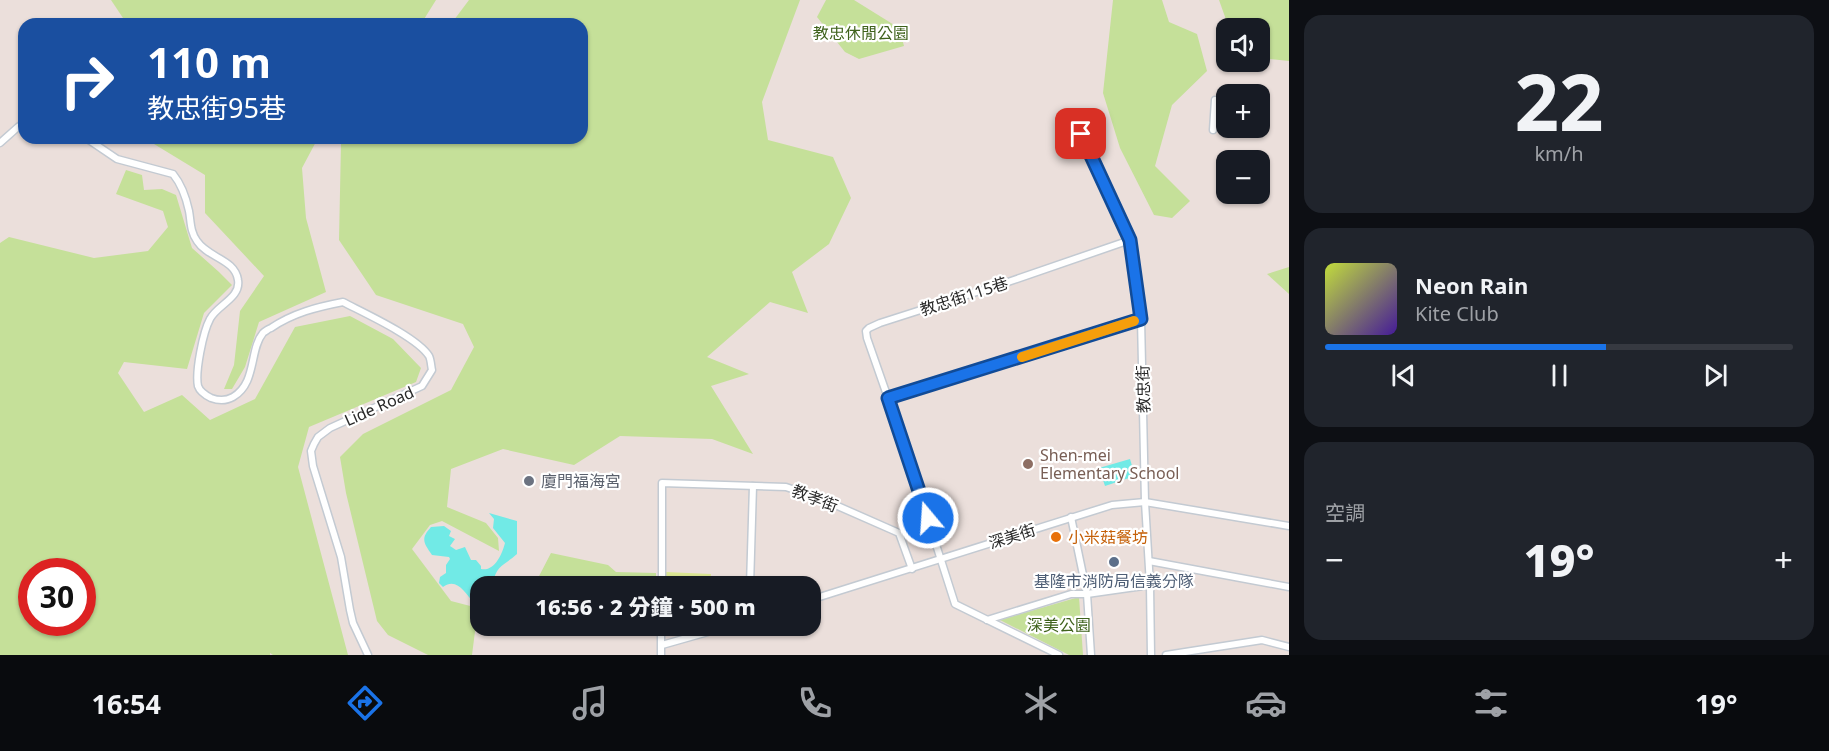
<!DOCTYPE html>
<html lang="zh-TW">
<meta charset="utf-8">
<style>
body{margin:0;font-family:"Noto Sans","Noto Sans TC",sans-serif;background:#20242c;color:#f1f3f6;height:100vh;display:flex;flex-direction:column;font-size:22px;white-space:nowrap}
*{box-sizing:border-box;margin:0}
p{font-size:20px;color:#9ea1a6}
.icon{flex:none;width:33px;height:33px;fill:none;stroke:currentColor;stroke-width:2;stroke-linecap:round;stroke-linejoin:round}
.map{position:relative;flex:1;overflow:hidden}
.panel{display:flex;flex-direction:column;gap:15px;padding:15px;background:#0d0f14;width:540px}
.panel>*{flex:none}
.banner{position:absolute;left:18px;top:18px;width:570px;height:126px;border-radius:18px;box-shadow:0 2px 4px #0004;background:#1a4fa0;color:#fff;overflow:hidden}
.fabs{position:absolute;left:1216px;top:18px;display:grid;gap:12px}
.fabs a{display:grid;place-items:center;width:54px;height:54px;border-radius:12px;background:#171b24;box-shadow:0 2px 4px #0004;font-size:30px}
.speed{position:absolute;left:18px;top:558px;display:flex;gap:12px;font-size:30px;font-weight:700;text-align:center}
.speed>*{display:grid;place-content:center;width:78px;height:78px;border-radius:50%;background:#171b24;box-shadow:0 2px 4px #0004;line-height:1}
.speed .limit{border:9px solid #d22;background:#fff;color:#111}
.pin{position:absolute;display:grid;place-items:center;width:51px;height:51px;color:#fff;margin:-26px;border-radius:12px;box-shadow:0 3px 9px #0006}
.me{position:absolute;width:66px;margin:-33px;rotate:342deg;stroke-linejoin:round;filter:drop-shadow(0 0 4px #0008)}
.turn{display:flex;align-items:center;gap:21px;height:126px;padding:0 30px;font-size:27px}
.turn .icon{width:78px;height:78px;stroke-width:2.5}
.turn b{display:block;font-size:42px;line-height:51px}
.big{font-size:45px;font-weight:800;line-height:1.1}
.panel .card{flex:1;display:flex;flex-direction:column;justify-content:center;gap:9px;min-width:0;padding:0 21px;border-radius:18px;background:#20242c}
.panel .dial{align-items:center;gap:0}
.dial b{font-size:78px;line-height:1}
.song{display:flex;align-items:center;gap:18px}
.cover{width:72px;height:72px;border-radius:9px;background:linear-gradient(135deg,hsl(70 70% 55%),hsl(260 70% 35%))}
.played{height:6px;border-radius:3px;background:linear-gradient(90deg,#1a73e8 60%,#363941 60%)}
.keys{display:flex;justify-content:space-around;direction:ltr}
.heat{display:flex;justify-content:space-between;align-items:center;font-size:33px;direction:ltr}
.trip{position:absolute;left:470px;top:576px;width:351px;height:60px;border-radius:18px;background:#171b24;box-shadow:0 2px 4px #0004;font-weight:800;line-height:60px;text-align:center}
.tabs{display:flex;height:96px;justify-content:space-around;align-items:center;background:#090b0e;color:#9ea1a6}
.tabs .icon{width:42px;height:42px}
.tabs .selected{color:#1a73e8}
.tabs b{font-size:27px;color:#f1f3f6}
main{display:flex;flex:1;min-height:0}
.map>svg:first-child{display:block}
</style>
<main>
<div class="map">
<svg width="1289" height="655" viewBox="0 0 1289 655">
<rect width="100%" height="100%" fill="#ebdfdb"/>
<g fill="#c5e099" fill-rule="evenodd">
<path d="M111,0h325l-15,24h-294z"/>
<path d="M469,0h331l-38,102 6,38 65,17 18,41 -22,46 -37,28 16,41 -38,-11 -63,55 42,17 -38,12 42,68 -41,-15 -92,-3 -46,29 -71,-16 -52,20 -4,38 39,16 12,15 1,13 -57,-30 -12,4 -18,24 39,52 27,7 -6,47h-44l-40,-20 -11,-14 -31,-128 -6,-36 23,-23 88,-44 23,-43 -11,-23 -87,-29 -37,-55 2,-97 4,-5h237v-114h-131z"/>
<path d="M826,0h28l45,28 5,18 -45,13 -14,-7 -28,-35z"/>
<path d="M1113,0h49l7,22 28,12 10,37 -35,34 -17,61 35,35 -18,17 -18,-3 -34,-67 -17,-55z"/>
<path d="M1219,0h70v61l-29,-3v-30h-31z"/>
<path d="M149,138h169l-16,30 4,50 20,74 -67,30 -14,45 -13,22h-8l10,-24 6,-54 24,-35 -59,-63v-38l-51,-31z"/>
<path d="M126,170l16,5 2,15 18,-1 14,6 16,53 27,24 13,13 -28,28 -17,56 -63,-7 -6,11 26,39 38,-17 28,25 45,-21 40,-72 55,-11 43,23 28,29 -5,14 -107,45 -11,40 50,188h-75l-3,-2v2h-270v-412l9,-6 85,21 54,-7 20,-24 -5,-16 -47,-17zM32,572h50v50h-50z"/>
<path d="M1289,267v27l-22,-20z"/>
<path d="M551,553l57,12 8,7 40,1v13h-91l-28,-6z"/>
<path d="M1079,597l4,58h-14l-69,-35z"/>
</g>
<path fill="#dce794" d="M666,572l45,2 -1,12h-45z"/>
<g fill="#71eae6">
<path d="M1130,459l5,17 -30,10 -6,-18z"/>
<path d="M489,513l28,8v33c-12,11 -21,11 -24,29l3,3h-16v15l-6,2c-9,-10 -17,-26 -31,-16l-4,-4 1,-6 6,-4v-8l4,-6 -1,-2 -17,-2c-8,-12 -12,-16 -1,-28l13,-1 7,5 -2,5 6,3 -5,7 6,4 9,-3 6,13h5l5,6v3c13,3 21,-14 24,-26l-12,-15 1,-9z"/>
</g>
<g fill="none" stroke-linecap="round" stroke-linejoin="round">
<defs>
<g id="minor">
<path d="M1213,130l2,-30"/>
<path d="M1081,134l49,106 11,79 4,183 5,83 1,70"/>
<path d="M86,138l31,21 56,15c9,11 13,23 16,37 2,11 1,20 8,30 11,17 38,18 41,39 3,18 -21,25 -28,39 -7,13 -15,53 -12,67 2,6 7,9 13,12 8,3 15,3 22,-1 24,-14 16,-47 30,-64 1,-1 7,-5 8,-5 22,-15 46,-21 72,-26 21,11 74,35 86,54 2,4 2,10 3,14l-10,16 -92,42 -12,9 -4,7 -3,7 2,15 28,91 9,53 3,13 15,32"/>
<path d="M0,143l18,-16 6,-4"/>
<path d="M888,398l253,-79"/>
<path d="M1071,517l16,77 4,61"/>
<path d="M1149,561l140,26"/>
<path d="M662,586v-103l124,4 38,13 75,33 13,36"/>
<path d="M750,586l3,-100"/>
<path d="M810,600l302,-95 33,-3 144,24"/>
<path d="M987,620l84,-26h16l63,-9"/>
<path d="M662,645l67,-19"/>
<path d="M661,655v-29"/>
<path d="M1059,655l-104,-51 -53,-166 -35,-100 -1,-7 3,-3 11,-5 128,-41 122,-42"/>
<path d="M1166,655l96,-15 27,7"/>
</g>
</defs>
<use href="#minor" stroke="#c3cad2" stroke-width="9"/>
<use href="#minor" stroke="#fff" stroke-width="6"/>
</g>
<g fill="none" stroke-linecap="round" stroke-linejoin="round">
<defs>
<path id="route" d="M928,518l-40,-120 253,-79 -11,-79 -49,-106"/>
</defs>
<use href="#route" stroke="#114b97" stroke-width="15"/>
<use href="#route" stroke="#1a73e8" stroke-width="10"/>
<path stroke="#f59e0b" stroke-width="10" d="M1022,357l112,-36"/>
</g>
<circle fill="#8d6e63" stroke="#fff" stroke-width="2" cx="1028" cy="464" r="6"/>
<circle fill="#6b7280" stroke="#fff" stroke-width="2" cx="529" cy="481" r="6"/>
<circle fill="#e8710a" stroke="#fff" stroke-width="2" cx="1056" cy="537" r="6"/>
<circle fill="#5c6f8a" stroke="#fff" stroke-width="2" cx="1114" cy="562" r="6"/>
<g text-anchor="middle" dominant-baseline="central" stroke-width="4.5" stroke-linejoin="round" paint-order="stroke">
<g font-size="16" fill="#3f621c" stroke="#fff">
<text x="861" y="33">教忠休閒公園</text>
<text x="1059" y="625">深美公園</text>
</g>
<g font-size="16" fill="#292929" stroke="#fff">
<text transform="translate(964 296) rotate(-18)">教忠街115巷</text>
<text transform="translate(1143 389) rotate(-91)">教忠街</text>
<text transform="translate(379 406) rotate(-24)">Lide Road</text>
<text transform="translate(815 498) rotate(21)">教孝街</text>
<text transform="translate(1012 536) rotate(-18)">深美街</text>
</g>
<g font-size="16" fill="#785e54" stroke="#fff" text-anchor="start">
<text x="1040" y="455">Shen-mei<tspan x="1040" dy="18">Elementary School</tspan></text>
</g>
<g font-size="16" fill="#5b616d" stroke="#fff" text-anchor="start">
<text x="541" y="481">廈門福海宮</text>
</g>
<g font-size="16" fill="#c56008" stroke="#fff" text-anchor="start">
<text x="1068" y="537">小米菇餐坊</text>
</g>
<g font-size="16" fill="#4e5e75" stroke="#fff">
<text x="1114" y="581">基隆市消防局信義分隊</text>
</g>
</g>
</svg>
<div class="fabs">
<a><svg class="icon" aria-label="sound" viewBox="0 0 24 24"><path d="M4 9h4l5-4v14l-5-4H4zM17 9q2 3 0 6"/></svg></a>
<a>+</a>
<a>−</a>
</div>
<div class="speed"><div class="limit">30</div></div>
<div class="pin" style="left:1081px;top:134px;background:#d93025"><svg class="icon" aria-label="arrive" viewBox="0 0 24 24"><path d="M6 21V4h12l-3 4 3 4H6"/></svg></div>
<svg class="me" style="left:928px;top:518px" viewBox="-20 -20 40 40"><circle r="17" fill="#1a73e8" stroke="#fff" stroke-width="3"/><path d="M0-11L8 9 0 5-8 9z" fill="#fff"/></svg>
<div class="trip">16:56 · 2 分鐘 · 500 m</div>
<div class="banner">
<div class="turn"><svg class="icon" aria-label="right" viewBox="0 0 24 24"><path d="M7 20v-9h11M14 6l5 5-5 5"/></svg><div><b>110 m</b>教忠街95巷</div></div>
</div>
</div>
<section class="panel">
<div class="card dial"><b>22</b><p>km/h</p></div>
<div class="card">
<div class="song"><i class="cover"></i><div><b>Neon Rain</b><p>Kite Club</p></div></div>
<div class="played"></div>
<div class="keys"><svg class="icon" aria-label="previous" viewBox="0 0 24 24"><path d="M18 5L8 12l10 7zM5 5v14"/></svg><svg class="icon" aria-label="pause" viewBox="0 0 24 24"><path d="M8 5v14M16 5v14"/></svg><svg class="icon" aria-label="next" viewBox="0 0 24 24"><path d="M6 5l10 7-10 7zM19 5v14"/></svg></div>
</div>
<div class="card"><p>空調</p>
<div class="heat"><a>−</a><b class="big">19°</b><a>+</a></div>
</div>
</section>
</main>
<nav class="tabs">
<b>16:54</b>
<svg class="icon selected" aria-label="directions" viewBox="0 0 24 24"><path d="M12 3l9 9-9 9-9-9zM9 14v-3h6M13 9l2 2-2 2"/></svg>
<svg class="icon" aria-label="music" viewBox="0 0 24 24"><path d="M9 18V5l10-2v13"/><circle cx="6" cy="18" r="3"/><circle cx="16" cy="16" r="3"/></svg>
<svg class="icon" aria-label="phone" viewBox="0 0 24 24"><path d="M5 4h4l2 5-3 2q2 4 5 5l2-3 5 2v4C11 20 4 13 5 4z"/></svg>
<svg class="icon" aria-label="climate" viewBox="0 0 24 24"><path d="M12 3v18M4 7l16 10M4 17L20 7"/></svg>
<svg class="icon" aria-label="car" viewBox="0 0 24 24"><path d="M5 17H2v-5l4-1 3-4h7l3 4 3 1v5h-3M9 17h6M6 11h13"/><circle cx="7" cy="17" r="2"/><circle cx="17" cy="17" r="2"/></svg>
<svg class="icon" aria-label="filters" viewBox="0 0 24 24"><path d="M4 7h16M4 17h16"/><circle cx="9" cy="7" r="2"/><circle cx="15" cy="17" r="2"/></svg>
<b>19°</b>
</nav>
